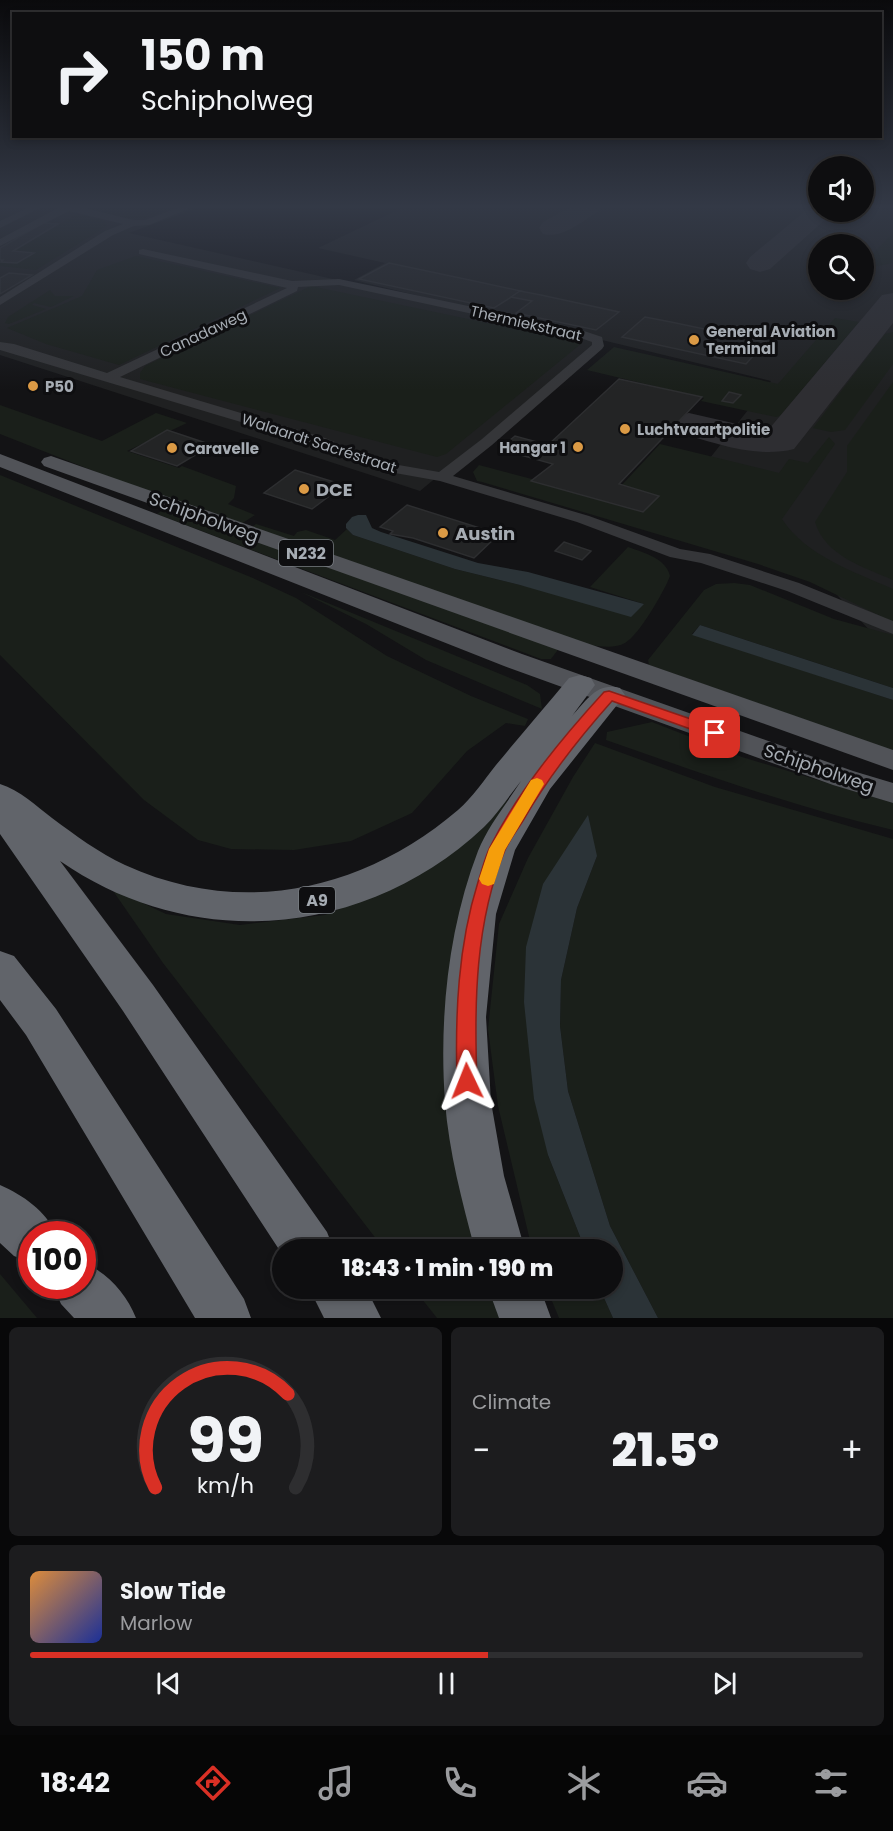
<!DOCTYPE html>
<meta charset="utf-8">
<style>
body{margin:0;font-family:Poppins,sans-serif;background:#1c1c1e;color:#f1f3f6;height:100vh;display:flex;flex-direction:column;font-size:22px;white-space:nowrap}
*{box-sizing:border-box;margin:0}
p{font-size:20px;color:#9b9c9f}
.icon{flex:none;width:33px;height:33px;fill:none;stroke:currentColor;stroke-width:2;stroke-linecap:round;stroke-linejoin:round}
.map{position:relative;height:1318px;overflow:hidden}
.drawer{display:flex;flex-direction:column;gap:9px;padding:9px;background:#080809;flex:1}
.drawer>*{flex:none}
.banner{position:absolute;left:12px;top:12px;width:870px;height:126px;border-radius:0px;box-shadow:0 3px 9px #0003,0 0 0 2px #2e2e30;background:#0e0e10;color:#f1f3f6;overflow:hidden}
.tools{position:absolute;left:808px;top:156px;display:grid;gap:12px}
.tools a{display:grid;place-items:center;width:66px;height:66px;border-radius:50%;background:#0e0e10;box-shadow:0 3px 9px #0003,0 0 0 2px #2e2e30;font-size:30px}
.speed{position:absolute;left:18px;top:1221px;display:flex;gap:12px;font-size:30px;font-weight:700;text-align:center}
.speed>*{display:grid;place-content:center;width:78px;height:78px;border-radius:50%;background:#0e0e10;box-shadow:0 3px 9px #0003,0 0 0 2px #2e2e30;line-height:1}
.speed .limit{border:9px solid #d22;background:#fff;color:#111}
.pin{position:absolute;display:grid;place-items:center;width:51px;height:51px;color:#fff;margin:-26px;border-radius:12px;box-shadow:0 3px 9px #0006}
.me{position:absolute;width:66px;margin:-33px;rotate:358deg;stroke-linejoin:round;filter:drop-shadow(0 0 4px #0008)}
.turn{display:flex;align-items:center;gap:21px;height:126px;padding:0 30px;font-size:27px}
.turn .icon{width:78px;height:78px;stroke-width:2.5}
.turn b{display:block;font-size:42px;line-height:51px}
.big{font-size:45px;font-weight:800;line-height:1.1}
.drawer .widget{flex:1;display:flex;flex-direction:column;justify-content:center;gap:9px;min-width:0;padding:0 21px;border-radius:9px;background:#1c1c1e}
.drawer .dial{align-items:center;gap:0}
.dial svg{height:156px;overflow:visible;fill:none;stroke:#2e2e30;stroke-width:7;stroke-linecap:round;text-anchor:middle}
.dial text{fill:#f1f3f6;stroke:none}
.song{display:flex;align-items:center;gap:18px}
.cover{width:72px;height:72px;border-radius:9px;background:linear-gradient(135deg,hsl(30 70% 55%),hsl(230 70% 35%))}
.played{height:6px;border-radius:3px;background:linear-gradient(90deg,#d93025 55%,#2e2e30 55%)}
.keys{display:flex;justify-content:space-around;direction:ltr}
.heat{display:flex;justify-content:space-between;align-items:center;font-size:33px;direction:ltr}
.drawer .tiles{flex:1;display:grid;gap:9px;grid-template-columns:1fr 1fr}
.widget:last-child{grid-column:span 2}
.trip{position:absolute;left:272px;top:1239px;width:351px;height:60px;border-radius:30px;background:#0e0e10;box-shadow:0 3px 9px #0003,0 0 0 2px #2e2e30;font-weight:800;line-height:60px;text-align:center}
.tab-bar{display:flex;height:96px;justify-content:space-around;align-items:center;background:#060606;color:#9b9c9f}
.tab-bar .icon{width:42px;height:42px}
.tab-bar .current{color:#d93025}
.tab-bar b{font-size:27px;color:#f1f3f6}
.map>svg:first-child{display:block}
</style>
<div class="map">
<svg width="893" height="1318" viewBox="0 0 893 1318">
<rect width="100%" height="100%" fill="#131315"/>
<path fill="#1f2021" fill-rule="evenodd" d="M0,206h203l-74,27 425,96 -200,-49 31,-17 -67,-15 88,-42h413v6h45v-6h29v450l-98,-107 -127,-38 103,-130 -169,-41 -182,151 -420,-136zM819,244h45v46h-45z"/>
<g fill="#1a1f1a">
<path d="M88,206h92l-35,12h-17l-47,-10z"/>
<path d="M77,214l28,7 2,5 -71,44 -36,-4v-4l16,1 15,-8 -21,-3z"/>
<path d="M893,233l-1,30 -28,6v-7z"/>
<path d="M136,256l144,32 -161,77 -73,-21 -39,-16 75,-32 15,-26z"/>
<path d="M311,286l271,57 -136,111 -9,3 -297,-78v-6l5,-7z"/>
<path d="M50,290l5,6h19l-23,11 -17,-4 -2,2 14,4 -37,15 -4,-1 3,-6z"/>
<path d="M835,318l24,4 -79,94 -4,1 -75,-16 3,-3 -117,-28 27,-23 164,37z"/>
<path d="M893,332v32l-48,66 -14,2 -18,-4 72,-94z"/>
<path d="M893,382v198c-29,-13 -68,-24 -78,-58l32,-50v-26z"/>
<path d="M0,405l102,36 54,-28 31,10 -60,28 52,17 3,-2 54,20 -2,12 -6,6 27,11 -14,9 -99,-34 -142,-56z"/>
<path d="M829,437l6,7 -53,75c24,37 73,53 111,70v33l-83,-40 -52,-18 -276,-82 -5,-1 -4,-9 6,-7 167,44 11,-12 -37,-10 40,-43 119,29 10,-14 19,4z"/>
<path d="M0,475l253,103 43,20 91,58 84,40 57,23 -3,7 -19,-3 -39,28 -55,62 -61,28 -57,9 -63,-1 -33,-9 -54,-40 -144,-145z"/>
<path d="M164,509l396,138 -9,12h-10l-384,-145z"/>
<path d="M256,524l38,12 3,-4 9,-2 29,10 12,-11 6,6 102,34 65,16 124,19 -54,-17 38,-40c16,6 38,11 42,29 -6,16 -31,59 -45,67 -10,6 -26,3 -38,2l-336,-117z"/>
<path d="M734,583l16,2 84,34 59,16v53l-193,-63 -8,9 201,66v51l-244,-86 -1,-5 56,-70 12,-6z"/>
<path d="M301,592l226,93 13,9 2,15 -116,-49 -60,-36z"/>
<path d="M652,722l90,35 151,46v27c-98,-23 -193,-57 -287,-90l1,-8z"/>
<path d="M595,743l120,44 178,52v479h-235l-48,-92 -42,-135 -8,-65 1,-46 16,-72 20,-52 -54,29 5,270 37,94h-53l-34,-143 -10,-77 11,-105 29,-66 45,-81z"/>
<path d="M512,790l-39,85 14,374h-103l-221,-286 -52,-75 55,26 74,11 85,-10 60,-26z"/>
<path d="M0,1274l37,44h-37z"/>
<path d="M414,1289h87l10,29h-74z"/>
<path d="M547,1289h53l13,29h-54z"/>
</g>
<g fill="#2b3337">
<path d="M358,515h8l6,13 9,4 97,31 50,9 116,32 -13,13 -111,-32 -65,-16 -102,-34 -7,-7v-4l6,-7z"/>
<path d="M700,625l193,63v12l-201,-65z"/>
<path d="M588,815l9,41 -20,52 -16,72 -1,46 8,65 42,135 48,92h-45l-13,-29 12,-1v-38l-27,-1 -37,-94 -14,-56 -10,-97 2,-55 17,-63z"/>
</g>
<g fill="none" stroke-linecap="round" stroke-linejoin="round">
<g fill="#2e2e32" fill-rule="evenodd">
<path d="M572,206h31l-4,5c-17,10 -36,28 -56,23l-4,-6 4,-6z"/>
<path d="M819,206v6h12l-3,5 -58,52 -10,3 -10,-3 -4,-6 4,-6 60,-50z"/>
<path d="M893,293v30l-99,126c-39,10 -81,-7 -119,-17l-5,-8 5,-8 14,-3 70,16h10l113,-134z"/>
</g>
</g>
<g fill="#232425" stroke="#2d2e30" stroke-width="1.5">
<path d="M43,223l15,1 -45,27 21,2 -17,10 -16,-1 2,-2h-3v-12z"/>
<path d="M389,263l90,19 42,9 -27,17 -135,-29z"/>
<path d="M9,273l23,2 -32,19v-16z"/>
<path d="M520,291l21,4 78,17 -23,18 -80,-17 16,-12 -21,-4z"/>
<path d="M645,317l26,5 95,20 -20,22 -124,-27z"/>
<path d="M619,379l83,18 -83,87 40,12 -16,16 -112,-31 22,-17 -54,-15 16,-13 33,9z"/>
<path d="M729,392l12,3 -8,8 -11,-2z"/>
<path d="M167,430l45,15 -35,21 -46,-15z"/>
<path d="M295,470l49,15 -32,24 -48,-16z"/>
<path d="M407,505l92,29 -25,24 -61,-20 -23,-4 3,-3 -13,-4z"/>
<path d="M564,542l27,9 -9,9 -27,-9z"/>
</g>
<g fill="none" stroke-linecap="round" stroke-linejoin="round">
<g fill="#353639" fill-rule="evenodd">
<path d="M32,206h12l-44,22v-7z"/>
<path d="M56,206h21l56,14h12l38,-14h12l-46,19 -15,1 -21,9 -113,70v-8l105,-66 18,-7 -54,-13 -69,35v-7l58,-31z"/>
<path d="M143,249l149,32 47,-2 239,50 24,8 2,9 -2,3 -110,96 -39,31 136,40 91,33 30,5 89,29 94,38v13l-106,-43 -86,-28 -31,-6 -93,-35 -137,-41 -62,-11 -63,-26 -315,-94v-8l14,2 93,29 180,-85 -148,-34v-4zM339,285l236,51 17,6v3l-110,94 -43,33 -52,-9 -62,-25 -205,-61 177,-86 1,-4z"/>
</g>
<g fill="#515358" fill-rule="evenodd">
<path d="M0,454l522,200 331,117 40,12v20l-60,-18 -329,-119 -504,-199z"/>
<path d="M51,456l842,294v20l-849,-304 -3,-4 3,-4z"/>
</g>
<g fill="#61646a" fill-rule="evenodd">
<path d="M580,675l11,3 4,7 -23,31c15,-16 25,-34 48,-28l5,7 -75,94 -35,61 -19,64 -10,103 5,85 13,74 21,74h-50c-13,-49 -26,-98 -30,-148 -6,-83 3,-173 33,-251 10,-25 29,-48 43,-70 -12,15 -23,32 -37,46 -118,111 -291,126 -424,34l93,124 174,247 7,18h-52v4l-159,-243 -123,-177v-50c20,6 36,22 52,34 23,17 47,35 73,47 116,53 238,26 333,-55 15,-13 26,-30 38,-45 24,-29 49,-58 73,-87z"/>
<path d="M0,951l14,5 42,53 188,290 7,19h-56l-169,-283 -26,-35z"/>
<path d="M0,1185c23,10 46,26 56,49h-24v29l-18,-7 -14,-13z"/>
<path d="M82,1262c25,10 44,31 54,56h-62l-13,-14 -8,-18h29z"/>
<path d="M309,1288h57l15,30h-57z"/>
<path d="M488,1288h52l11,30h-52z"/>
</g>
</g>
<linearGradient id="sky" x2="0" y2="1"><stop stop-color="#0a0a0c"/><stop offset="0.53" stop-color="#333946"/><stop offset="1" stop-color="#333946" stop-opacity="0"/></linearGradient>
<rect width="893" height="390" fill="url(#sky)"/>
<path fill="#d93025" stroke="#8d1f18" stroke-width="1.5" d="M609,691l111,38 3,4 -8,5 -5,-2 -98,-35c-33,37 -63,75 -88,118 -6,10 -14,20 -19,31 -30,72 -31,155 -28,231l-3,6 -7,3 -7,-3 -3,-6c-2,-67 1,-135 21,-199 4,-12 7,-25 12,-35 29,-57 71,-108 114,-155z"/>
<path fill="#f59e0b" d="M537,778l5,2 2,4 -39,66 -11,34 -6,2 -6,-2 -3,-5 10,-30 42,-69z"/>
<g fill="#db9a45" stroke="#0e0e10" stroke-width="2">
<circle cx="694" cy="340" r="6"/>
<circle cx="33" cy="386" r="6"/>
<circle cx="625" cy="429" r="6"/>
<circle cx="578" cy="447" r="6"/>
<circle cx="172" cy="448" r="6"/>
<circle cx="304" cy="489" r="6"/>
<circle cx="443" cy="533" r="6"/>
</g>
<g text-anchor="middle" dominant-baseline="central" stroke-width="6" stroke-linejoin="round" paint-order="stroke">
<g font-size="15" fill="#a6acb3" stroke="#0e0e10">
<text transform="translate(526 323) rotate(13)">Thermiekstraat</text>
<text transform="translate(203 333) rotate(-25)">Canadaweg</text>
<text transform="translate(319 443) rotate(18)">Walaardt Sacréstraat</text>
</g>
<g font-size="15" font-weight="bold" fill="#a6acb3" stroke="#0e0e10" text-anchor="start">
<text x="706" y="331">General Aviation<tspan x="706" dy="17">Terminal</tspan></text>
<text x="45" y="386">P50</text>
<text x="637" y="429">Luchtvaartpolitie</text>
<text x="566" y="447" text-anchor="end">Hangar 1</text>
<text x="184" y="448">Caravelle</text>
</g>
<g fill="#0e0e10" stroke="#787d82" stroke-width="1.5">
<rect x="279" y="540" width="54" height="26" rx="4.5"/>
<rect x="299" y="887" width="36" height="26" rx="4.5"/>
</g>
<g font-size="16" font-weight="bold" fill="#a6acb3">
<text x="306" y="553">N232</text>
<text x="317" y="900">A9</text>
</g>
<g font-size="18" font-weight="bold" fill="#a6acb3" stroke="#0e0e10" text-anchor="start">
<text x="316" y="489">DCE</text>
<text x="455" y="533">Austin</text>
</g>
<g font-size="18" fill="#a6acb3" stroke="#0e0e10">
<text transform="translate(204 517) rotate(20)">Schipholweg</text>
<text transform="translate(819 768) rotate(19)">Schipholweg</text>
</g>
</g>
</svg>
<div class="tools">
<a><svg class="icon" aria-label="sound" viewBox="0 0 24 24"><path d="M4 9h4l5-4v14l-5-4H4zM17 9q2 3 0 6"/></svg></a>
<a><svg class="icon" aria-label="search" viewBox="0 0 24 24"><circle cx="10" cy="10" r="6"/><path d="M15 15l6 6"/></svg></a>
</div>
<div class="speed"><div class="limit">100</div></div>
<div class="pin" style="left:715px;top:733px;background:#d93025"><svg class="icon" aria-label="arrive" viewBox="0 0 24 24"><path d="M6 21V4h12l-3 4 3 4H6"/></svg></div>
<svg class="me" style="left:467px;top:1081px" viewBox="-20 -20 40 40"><path d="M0-17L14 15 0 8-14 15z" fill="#d93025" stroke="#fff" stroke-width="4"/></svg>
<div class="trip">18:43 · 1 min · 190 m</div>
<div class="banner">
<div class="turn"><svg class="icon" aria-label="right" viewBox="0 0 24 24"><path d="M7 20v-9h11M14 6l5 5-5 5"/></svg><div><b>150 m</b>Schipholweg</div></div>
</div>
</div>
<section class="drawer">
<div class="tiles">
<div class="widget dial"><svg viewBox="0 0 100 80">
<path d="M14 69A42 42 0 1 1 86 69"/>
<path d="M14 69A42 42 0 0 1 82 21" stroke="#d93025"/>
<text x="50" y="56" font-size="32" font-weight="700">99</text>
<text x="50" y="72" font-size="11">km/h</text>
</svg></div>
<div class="widget"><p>Climate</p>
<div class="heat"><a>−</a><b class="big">21.5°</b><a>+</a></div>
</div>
<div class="widget">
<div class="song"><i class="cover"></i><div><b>Slow Tide</b><p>Marlow</p></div></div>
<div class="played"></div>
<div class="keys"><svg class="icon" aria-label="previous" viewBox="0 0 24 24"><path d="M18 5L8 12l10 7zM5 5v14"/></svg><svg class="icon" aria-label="pause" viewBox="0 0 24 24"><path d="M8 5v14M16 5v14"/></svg><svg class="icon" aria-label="next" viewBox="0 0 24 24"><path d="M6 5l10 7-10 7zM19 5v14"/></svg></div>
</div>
</div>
</section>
<nav class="tab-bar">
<b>18:42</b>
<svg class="icon current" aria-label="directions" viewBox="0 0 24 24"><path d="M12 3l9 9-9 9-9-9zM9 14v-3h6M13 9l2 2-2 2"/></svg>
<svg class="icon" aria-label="music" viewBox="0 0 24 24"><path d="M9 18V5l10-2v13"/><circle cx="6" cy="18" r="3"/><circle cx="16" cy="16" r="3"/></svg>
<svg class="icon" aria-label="phone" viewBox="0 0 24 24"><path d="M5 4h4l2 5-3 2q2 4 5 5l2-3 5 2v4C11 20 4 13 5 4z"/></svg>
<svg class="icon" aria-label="climate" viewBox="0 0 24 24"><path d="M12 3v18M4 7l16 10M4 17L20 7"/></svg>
<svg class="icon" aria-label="car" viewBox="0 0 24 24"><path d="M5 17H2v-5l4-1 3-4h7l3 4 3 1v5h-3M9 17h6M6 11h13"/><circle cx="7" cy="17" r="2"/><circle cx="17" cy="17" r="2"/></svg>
<svg class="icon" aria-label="filters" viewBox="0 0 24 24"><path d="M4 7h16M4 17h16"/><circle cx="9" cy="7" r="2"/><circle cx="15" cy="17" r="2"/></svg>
</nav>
